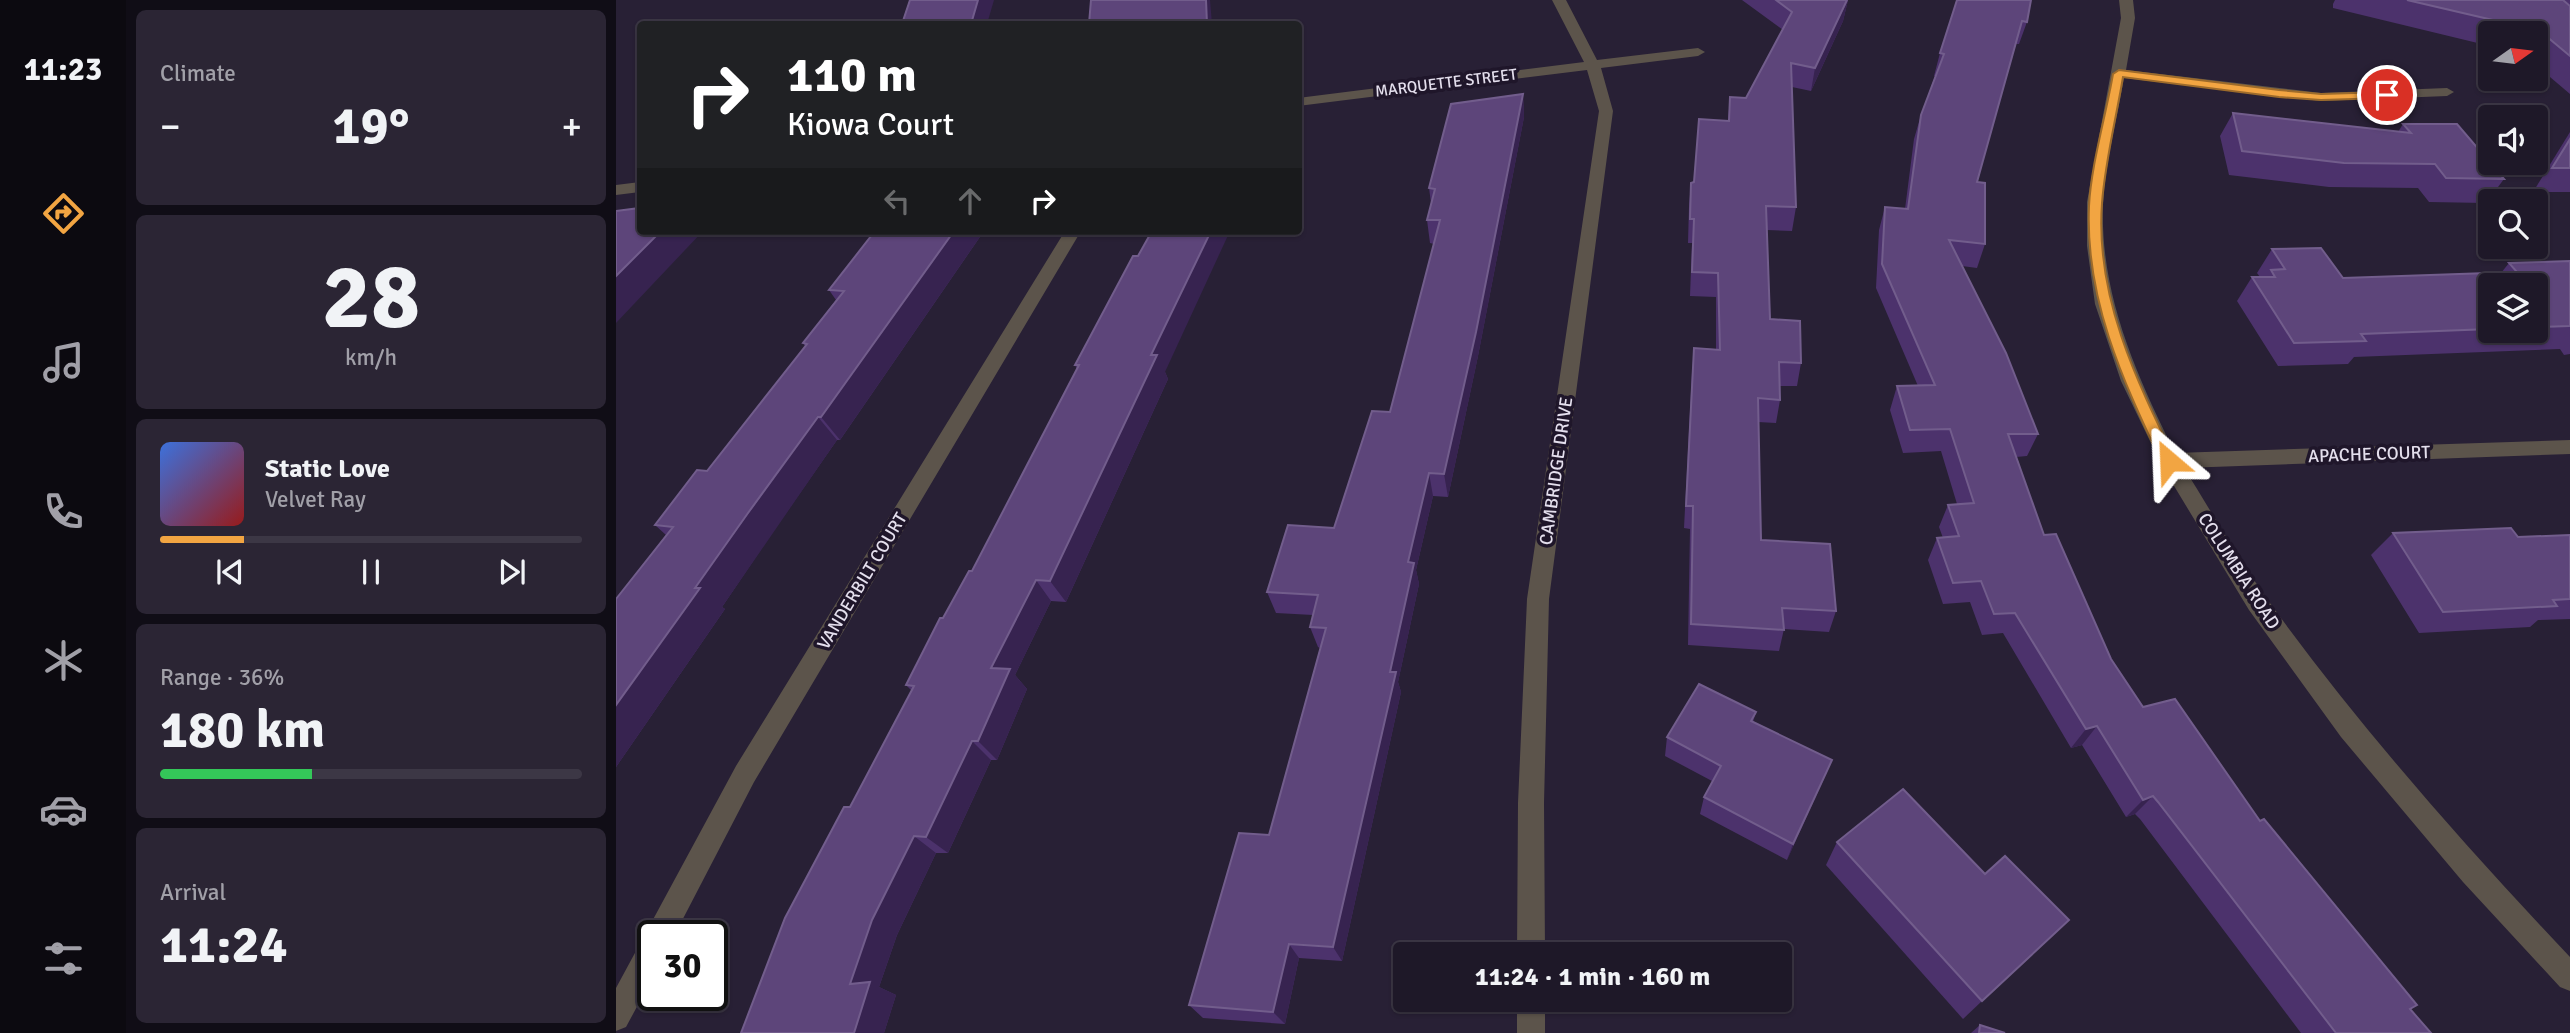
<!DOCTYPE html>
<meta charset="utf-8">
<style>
body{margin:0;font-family:Signika,sans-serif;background:#2b2534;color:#f1f3f6;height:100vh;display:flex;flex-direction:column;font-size:26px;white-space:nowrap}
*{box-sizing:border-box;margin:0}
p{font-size:23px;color:#a1a0a8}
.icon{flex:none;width:38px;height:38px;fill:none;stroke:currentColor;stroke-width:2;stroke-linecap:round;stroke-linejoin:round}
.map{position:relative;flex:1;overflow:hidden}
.drawer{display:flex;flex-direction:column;gap:10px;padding:10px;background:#100d16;width:490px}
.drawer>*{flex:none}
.guide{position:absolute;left:21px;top:21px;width:665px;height:214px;border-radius:7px;box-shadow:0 2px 5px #0004,0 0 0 2px #3c3745;background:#202124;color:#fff;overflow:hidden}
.needle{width:46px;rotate:76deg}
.controls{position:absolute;left:1862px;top:21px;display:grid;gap:14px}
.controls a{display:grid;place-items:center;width:70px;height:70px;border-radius:7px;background:#1e1828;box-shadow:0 2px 5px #0004,0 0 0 2px #3c3745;font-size:35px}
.speed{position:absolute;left:21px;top:920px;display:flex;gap:14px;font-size:35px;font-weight:700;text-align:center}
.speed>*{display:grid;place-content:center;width:91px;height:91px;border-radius:50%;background:#1e1828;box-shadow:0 2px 5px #0004,0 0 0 2px #3c3745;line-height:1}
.speed .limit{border:4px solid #111;border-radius:10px;background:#fff;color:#111}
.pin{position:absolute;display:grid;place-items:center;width:60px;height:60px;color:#fff;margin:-30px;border:4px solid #fff;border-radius:50%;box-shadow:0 2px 7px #0007}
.me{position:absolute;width:77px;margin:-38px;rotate:334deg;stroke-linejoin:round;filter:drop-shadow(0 0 5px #0008)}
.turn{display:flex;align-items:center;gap:24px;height:147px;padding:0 35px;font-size:32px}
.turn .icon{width:91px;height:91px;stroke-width:2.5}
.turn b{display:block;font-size:49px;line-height:60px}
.lanes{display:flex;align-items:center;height:66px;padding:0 35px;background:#0003;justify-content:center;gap:35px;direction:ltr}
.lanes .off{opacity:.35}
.big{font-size:52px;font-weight:800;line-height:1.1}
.drawer .widget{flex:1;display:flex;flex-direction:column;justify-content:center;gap:10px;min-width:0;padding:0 24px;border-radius:10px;background:#2b2534}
.drawer .dial{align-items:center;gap:0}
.dial b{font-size:91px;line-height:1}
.song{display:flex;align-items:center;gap:21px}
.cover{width:84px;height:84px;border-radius:10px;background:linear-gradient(135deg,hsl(220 70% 55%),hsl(0 70% 35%))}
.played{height:7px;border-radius:4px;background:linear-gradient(90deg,#f2a542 20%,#3c3745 20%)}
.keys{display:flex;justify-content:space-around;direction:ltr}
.heat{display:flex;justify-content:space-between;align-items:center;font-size:38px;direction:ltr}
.charge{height:10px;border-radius:5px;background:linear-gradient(90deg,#34c759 36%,#3c3745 0)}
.trip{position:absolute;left:777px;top:942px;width:399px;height:70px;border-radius:7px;background:#1e1828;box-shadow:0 2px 5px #0004,0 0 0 2px #3c3745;font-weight:800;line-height:70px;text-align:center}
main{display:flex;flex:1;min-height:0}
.tab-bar{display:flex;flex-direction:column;width:126px;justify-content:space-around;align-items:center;background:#0c0a10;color:#a1a0a8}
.tab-bar .icon{width:49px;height:49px}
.tab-bar .on{color:#f2a542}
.tab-bar b{font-size:32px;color:#f1f3f6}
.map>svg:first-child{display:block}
</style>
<main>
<nav class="tab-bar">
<b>11:23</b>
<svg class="icon on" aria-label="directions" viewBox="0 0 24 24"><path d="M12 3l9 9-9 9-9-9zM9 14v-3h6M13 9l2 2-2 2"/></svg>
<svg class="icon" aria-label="music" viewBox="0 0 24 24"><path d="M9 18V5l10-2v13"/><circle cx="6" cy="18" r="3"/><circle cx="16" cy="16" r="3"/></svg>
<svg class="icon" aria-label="phone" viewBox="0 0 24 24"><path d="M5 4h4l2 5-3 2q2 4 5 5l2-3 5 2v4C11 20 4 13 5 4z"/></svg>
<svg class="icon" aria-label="climate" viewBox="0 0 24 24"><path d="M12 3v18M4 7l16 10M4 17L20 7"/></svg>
<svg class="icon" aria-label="car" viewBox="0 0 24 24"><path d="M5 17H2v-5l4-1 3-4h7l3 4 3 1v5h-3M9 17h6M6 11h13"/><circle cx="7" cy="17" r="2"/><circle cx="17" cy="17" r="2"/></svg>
<svg class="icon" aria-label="filters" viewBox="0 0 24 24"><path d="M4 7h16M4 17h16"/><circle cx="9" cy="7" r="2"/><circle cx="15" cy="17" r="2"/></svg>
</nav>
<section class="drawer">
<div class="widget"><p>Climate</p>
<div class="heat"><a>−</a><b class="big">19°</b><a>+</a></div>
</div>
<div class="widget dial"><b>28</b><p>km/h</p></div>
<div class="widget">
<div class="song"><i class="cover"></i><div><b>Static Love</b><p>Velvet Ray</p></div></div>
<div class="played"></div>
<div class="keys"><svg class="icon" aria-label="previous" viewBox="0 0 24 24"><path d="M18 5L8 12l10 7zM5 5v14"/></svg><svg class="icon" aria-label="pause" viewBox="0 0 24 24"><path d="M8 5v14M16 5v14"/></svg><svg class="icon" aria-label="next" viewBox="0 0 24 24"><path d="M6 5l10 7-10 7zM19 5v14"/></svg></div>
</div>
<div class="widget"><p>Range · 36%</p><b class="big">180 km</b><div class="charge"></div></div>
<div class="widget"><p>Arrival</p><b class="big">11:24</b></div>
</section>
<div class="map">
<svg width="1954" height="1033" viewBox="0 0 1954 1033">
<rect width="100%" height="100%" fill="#282035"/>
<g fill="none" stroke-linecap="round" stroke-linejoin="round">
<g fill="#5c544b" fill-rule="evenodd">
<path d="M936,0h14l31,60 101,-12 7,4 -7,4 -97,12 12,43 -64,488 -5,204 1,151h-28l1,-151 9,-204 72,-488 -12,-41 -289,36v-8l286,-36z"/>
<path d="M1503,0h14l2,18 -9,52 195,23 126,-5 7,4 -7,4 -126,5 -197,-23c-7,40 -19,86 -21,127 -3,90 33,169 72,248l395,-13v14l-386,14c27,43 53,89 83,131 92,127 195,244 303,358v34l-10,-4 -97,-105 -122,-145 -92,-127 -87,-144 -41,-85 -26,-77 -8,-58v-44l34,-184z"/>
<path d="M24,182v10l-24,3v-10z"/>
<path d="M449,231h16l-327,551 -80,154h-21v41l-27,50 -10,4v-43l120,-222z"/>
<rect x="901" y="999" width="28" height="34"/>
</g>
</g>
<g fill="#4c326c" fill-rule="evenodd">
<path d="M1126,0h106l-5,21 -32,70 -19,-4 4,120 -4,24 -25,-1 3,89 31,44 -4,23h-17v14l-4,23 -18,-1 3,118 75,71 -7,21 -45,-3 -5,22 -91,-6 2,-116 -6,-1 8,-156 2,-24 22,1v-52l-26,-1 2,-53h-4l1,-37 2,-23 3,-1 34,-61 2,-24 16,1 37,-68z"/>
<path d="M1341,0l70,22 -8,22h-3l-39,138 8,62 -8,24 -15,-2 76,168 -11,22 -11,1 28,78 67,124 32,48 117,114 150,188 21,24h-130l-161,-214 -5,-5 -9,3 -44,-72 -11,3 -68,-115 -21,2 -12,-33 -27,2 -15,-44 9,-22h6l-4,-11 9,-22 9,-1 -16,-53 -38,2 -13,-43 7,-24h21l-42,-98 3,-58 6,-23 20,2 9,-70 7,-24 14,-39h-1l6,-23z"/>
<path d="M1719,0h235v94l-34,-29v-32h-46v13l-157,-38v-4z"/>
<path d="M907,94l1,23 -46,239 -30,141 -15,-1 -17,74 3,14 -21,98 3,10 -59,269 -43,-3 -14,66 -82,-6 -14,-13 80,-170 51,-187 -2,-1 -8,-20 3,-12 -37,-2 -9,-21 67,-64 56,-116 44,-168 -4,-1 -3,-23 4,-17 -2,-15z"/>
<path d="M1617,113l165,19 5,-8 101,55 -18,24 -57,-1 -11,-14 -89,-1 -100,-12 -9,-39z"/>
<path d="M1954,132v60h-37z"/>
<path d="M259,231h109l-144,209h-3l-67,96 -48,71 3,2 -109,158v-168l50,-64 -11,-10 52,-54 98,-125 -2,-3 33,-43 -7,-10z"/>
<path d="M1656,249l71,29 158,-5 8,-10 61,-2v93l-6,1 -4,-6 -206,8 -6,7 -70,2 -41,-65 15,-24h8l-3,-4zM1874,285h46v46h-46z"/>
<path d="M459,365l90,7 3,7 -102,223 -15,-1 -36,74 12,14 -30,71h-6l-43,93h-12l-39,82 -18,52 17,8 -12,38 -34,-226 62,-116 -6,-6 37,-67 29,-47 105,-202z"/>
<path d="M1777,533l125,4 52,-2v84l-32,1 -8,7 -111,6 -48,-78z"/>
<path d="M1140,712l-3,10 79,38 -45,100 -87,-46 4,-17 8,-16 -47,-25 2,-19z"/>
<path d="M1221,842l148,32 -3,127 -19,18 -137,-154z"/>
<path d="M1364,1025l25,8h-34z"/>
</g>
<g fill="#372350">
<path d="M362,0h16l-7,24h-16z"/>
<path d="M590,0h4l2,24h-5z"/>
<path d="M1232,0l-5,21 -32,70 4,-23z"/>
<path d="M907,94l1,23 -46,239 -30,141 -4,-23z"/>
<path d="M45,231h42l-87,92v-47z"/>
<path d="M338,231h30l-144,209 -19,-23z"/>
<path d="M595,231h19l-65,141 3,7 -102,223 -16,-21 101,-226z"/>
<path d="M202,417l19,23 -115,167 3,2 -109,158v-62l79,-117z"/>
<path d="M813,473l4,23 -17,74 3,14 -21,98 3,10 -59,269 -9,-14 57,-275 18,-110z"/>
<path d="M420,580l15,21 -36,74 12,14 -30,71 -19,-19 13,-73z"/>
<path d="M1481,726l-15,19 -11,3 15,-19z"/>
<path d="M356,741l19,19 -43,93 -22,-16z"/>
<path d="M1216,760l-8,19 -37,81 6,-16z"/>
<path d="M1537,796l-18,18 -9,3 17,-17z"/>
<path d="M298,836l22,17 -39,82 -18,52 17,8 -12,38h-30l-4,-49 22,-64z"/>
<path d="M673,944l10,14 -14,66 -12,-12z"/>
</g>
<g fill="#5d457a" stroke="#725d8c" stroke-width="2">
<path d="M294,0h68l-7,24h-69z"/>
<path d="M475,0h115l1,24h-118z"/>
<path d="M1160,0h71l-32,68 -24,-5 5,144 -30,-1 4,113 30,2 1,42 -22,-1 1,38 -22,-2 3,142 69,4 6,67 -54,-3 2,22 -93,-6 2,-118h-7l8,-158 26,2 -2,-77 -26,-1 2,-53h-4l1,-36 3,-1 5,-63 30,2 1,-24 16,1 46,-86z"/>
<path d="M1341,0h74l-4,22 -5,-1 -45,161 8,1v61l-36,-4 57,113 32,81h-30l36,101 12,-1 55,125 32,48 32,-8 85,122 4,-2 153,186 -7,4 21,24h-95l-178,-231 -5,-6 -10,4 -46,-74 -11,3 -71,-116 -21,1 -13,-33 -28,2 -16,-45 22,-2 -11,-31 26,-2 -24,-74 -40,1 -13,-44 38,-1 -53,-121 3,-57 23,2 13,-94 23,-61 -4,-1z"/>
<path d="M1791,0h156l7,6v50l-30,-25z"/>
<path d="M907,94l-47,238 -32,142 -15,-1 -21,89 6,1 -24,109h6l-63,275 -44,-3 -16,68 -84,-7 50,-172 30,2 57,-207 -16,-1 8,-32 -51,-3 21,-67 46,3 38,-117 18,1 50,-192h-13l8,-31 -6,-1 22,-84z"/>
<path d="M1617,113l178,20 -8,-9h54l47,55 -58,-1 -11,-14 -91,-1 -102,-12z"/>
<path d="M1954,139v29h-18z"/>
<path d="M24,208v23h21l-45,45v-65z"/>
<path d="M259,231h79l-133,186h-3l-70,96 -53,75h5l-84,117v-106l57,-72 -18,-2 42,-55 10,1 100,-127 -4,-1 41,-52 -15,-1z"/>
<path d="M536,231h59l-60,124h6l-107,226 -14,-1 -45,88 19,1 -32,72h-6l-46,96 -12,-1 -42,84 -22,64 20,-2 -16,51h-113l44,-115 59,-111h6l64,-121 -8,-1 34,-67h3l26,-47h3l107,-206h-4l58,-109h5z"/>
<path d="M1705,248l22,30 174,-6 -8,-9 61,-2v65l-34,1v-42h-46v44l-129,5 5,7 -72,2 -42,-66h23l-4,-7 14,-1 -13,-20z"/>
<path d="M1895,528l7,9 52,-2v64l-17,1 4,6 -114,6 -50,-79z"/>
<path d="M1083,684l57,28 -5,9 81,39 -39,84 -89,-47 17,-31 -54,-29z"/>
<path d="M1287,789l82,85 20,-18 64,64 -87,81 -145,-159z"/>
<path d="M1364,1025l25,8h-26z"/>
</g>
<path fill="#f2a542" stroke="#9d6b2b" stroke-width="2" d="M1503,70l160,20 42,4 66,-2 5,3 -5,3 -66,2 -42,-3 -156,-20c-7,42 -18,85 -21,126 -7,93 34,177 74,258l-7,6 -8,-6c-39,-82 -76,-163 -72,-255 2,-41 17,-91 24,-132z"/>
<g text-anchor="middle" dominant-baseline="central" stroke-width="7" stroke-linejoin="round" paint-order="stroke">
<g font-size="16" fill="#e4dfed" stroke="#1f162a">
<text transform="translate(830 83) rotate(-7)">MARQUETTE STREET</text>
</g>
<g font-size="18" fill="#e4dfed" stroke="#1f162a">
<text transform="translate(1753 454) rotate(-2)">APACHE COURT</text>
<text transform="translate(940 471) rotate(-82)">CAMBRIDGE DRIVE</text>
<text transform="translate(1623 571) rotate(57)">COLUMBIA ROAD</text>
<text transform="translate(246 581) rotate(-59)">VANDERBILT COURT</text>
</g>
</g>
</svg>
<div class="controls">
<a><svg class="needle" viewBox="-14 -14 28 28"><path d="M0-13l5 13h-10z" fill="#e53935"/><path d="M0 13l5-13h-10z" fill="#a1a0a8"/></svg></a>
<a><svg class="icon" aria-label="sound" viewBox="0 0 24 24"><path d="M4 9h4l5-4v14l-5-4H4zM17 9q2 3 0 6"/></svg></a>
<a><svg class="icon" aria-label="search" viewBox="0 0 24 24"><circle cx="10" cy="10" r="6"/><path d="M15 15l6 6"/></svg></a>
<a><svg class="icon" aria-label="layers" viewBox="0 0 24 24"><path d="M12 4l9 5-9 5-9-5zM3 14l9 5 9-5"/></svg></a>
</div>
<div class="speed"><div class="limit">30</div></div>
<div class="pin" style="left:1771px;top:95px;background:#d93025"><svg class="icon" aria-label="arrive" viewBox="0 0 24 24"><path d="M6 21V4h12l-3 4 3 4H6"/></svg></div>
<svg class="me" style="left:1553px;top:461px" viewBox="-20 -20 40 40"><path d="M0-17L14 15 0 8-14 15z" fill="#f2a542" stroke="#fff" stroke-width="4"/></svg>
<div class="trip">11:24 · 1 min · 160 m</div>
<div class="guide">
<div class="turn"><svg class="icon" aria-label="right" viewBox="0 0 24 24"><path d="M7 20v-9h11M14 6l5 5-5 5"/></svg><div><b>110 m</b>Kiowa Court</div></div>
<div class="lanes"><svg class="icon off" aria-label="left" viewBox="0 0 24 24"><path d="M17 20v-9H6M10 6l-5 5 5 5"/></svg><svg class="icon off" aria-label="ahead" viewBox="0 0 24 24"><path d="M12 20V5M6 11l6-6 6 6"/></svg><svg class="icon" aria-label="right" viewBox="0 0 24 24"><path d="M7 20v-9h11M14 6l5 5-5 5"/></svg></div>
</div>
</div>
</main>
